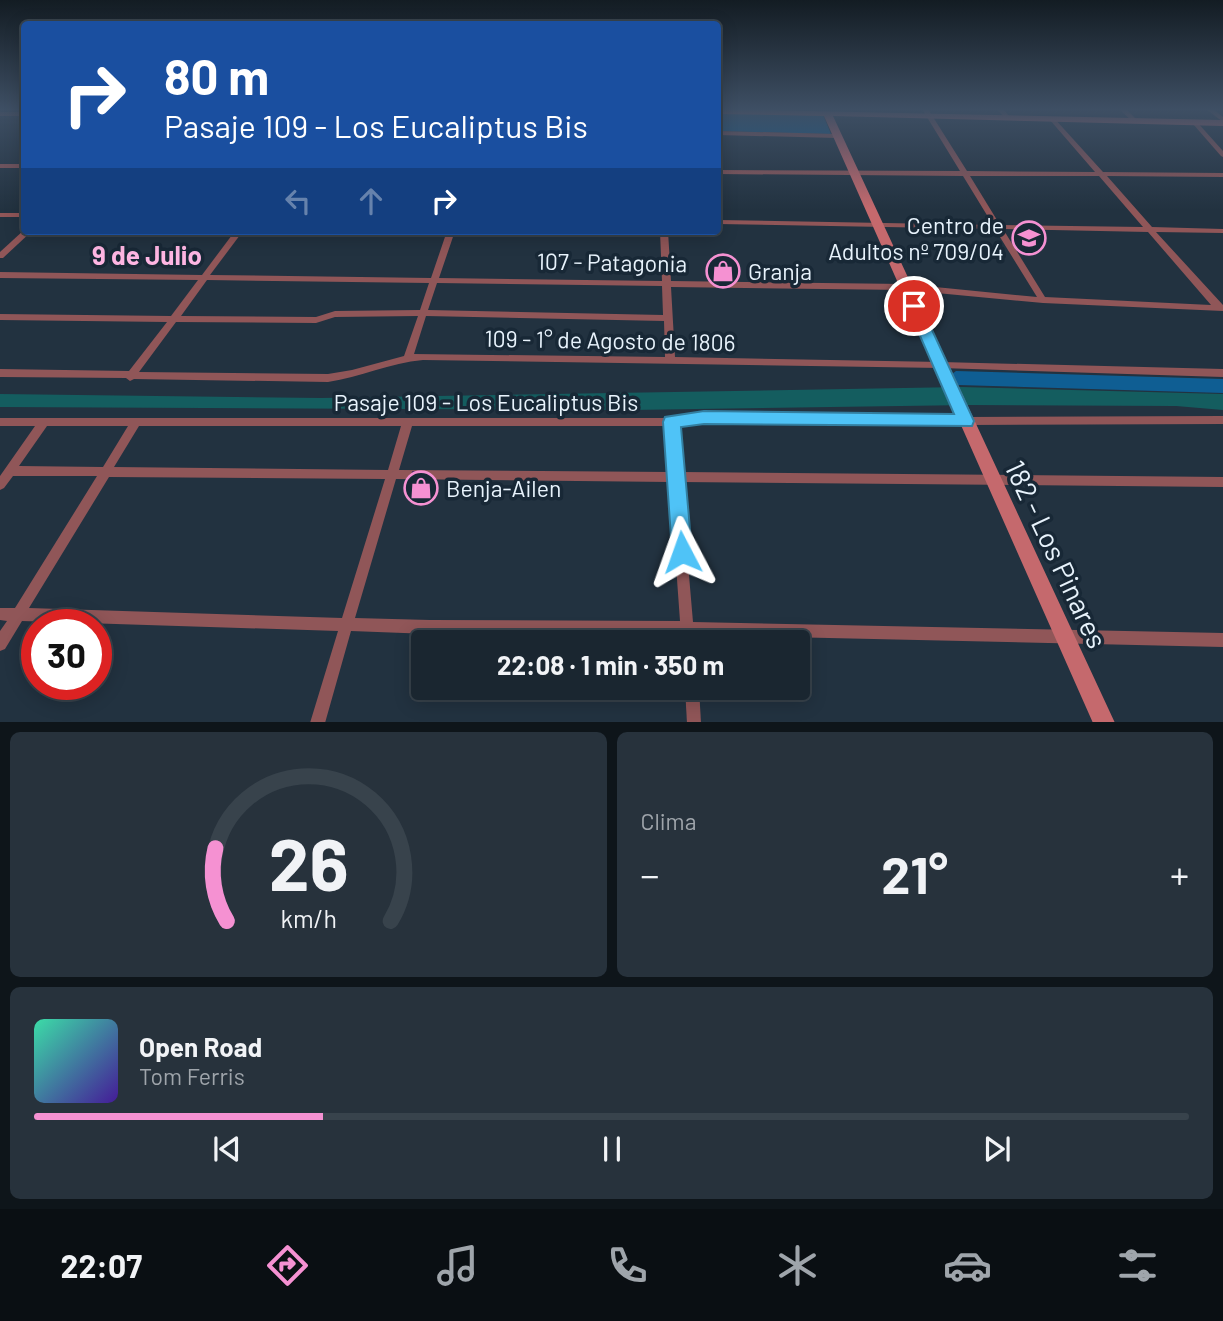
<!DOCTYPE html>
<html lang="es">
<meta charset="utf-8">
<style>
body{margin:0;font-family:Barlow,sans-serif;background:#27323c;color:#f1f3f6;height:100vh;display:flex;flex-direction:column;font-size:26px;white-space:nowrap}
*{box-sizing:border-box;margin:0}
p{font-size:23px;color:#9fa5ab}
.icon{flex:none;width:38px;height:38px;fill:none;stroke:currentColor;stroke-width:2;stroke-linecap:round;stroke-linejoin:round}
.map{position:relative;height:722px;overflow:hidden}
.drawer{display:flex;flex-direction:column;gap:10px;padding:10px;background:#0e151a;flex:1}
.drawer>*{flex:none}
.hud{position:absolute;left:21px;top:21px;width:700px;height:214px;border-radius:7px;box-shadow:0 4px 18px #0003,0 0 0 2px #38434c;background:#1a4fa0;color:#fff;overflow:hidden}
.speed{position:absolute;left:21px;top:609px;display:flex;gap:14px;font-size:35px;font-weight:700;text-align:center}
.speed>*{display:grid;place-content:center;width:91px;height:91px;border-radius:50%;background:#1a2630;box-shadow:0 4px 18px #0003,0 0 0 2px #38434c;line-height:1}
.speed .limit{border:10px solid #d22;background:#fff;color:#111}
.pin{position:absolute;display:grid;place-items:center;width:60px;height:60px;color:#fff;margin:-30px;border:4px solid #fff;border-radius:50%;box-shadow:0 2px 7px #0007}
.me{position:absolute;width:77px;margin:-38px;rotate:356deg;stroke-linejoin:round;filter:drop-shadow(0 0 5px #0008)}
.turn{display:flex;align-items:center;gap:24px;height:147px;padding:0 28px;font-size:32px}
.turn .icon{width:91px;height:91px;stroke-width:2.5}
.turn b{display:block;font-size:49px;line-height:60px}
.lanes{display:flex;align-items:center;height:66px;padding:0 28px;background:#0003;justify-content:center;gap:35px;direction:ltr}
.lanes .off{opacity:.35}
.big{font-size:52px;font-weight:700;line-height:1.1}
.drawer .card{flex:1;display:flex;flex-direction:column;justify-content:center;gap:10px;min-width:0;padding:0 24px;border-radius:10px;background:#27323c}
.drawer .dial{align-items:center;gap:0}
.dial svg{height:182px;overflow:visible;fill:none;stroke:#38434c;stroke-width:7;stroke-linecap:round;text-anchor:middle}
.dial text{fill:#f1f3f6;stroke:none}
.song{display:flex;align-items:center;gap:21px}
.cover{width:84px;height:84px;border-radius:10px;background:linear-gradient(135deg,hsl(160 70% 55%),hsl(260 70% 35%))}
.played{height:7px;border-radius:4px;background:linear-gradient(90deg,#f591d2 25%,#38434c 25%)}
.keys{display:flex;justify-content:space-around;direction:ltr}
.heat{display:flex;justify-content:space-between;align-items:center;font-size:38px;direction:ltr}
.drawer .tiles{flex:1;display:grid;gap:10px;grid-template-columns:1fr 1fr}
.card:last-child{grid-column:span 2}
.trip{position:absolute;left:411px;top:630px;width:399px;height:70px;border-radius:7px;background:#1a2630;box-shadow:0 4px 18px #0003,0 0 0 2px #38434c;font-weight:700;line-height:70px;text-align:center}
.tabs{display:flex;height:112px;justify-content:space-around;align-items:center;background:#0a0f13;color:#9fa5ab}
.tabs .icon{width:49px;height:49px}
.tabs .current{color:#f591d2}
.tabs b{font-size:32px;color:#f1f3f6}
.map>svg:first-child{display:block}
</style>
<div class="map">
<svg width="1223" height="723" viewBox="0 0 1223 723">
<rect width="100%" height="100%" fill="#223240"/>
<g fill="#0f5e93">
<path d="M718,112l105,3 8,19 -113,-3z"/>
<path d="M956,371l267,8v14l-265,-8 -6,-11z"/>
</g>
<path fill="#145d5f" d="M961,387l262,7v16l-47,-4 -206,-1 -340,5 -630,-3v-13l321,4z"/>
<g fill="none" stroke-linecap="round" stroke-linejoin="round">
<g fill="#905658" fill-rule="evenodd">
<path d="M922,109h6l39,62 128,1 -45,-52v-2h4l49,54 120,1v4l-116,-1 45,51 71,2v4l-67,-1 67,73v6l-180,-8 -138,-13 -234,-3 4,70 266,5 282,7v8l-282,-9 -518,-8c-33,3 -63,17 -95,22l-194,-3 -4,2 -4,-3 -126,-1v-8l129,2 38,-49 -167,-2v-6l171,2 27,-36 -198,-2v-6l202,3 33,-44h8l-33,44 221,3 16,-47h8l-16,47 223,3 -2,-50h8l3,50 234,3 132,13 -42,-68 -277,-5v-4l275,5 -30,-49 -245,-2v-4l242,1zM970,176h129l44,51 -143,-2zM1003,229l145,3 63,73 -166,-8zM207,280l222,3 -9,27 -85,1 -19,6 -135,-1zM437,283l225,3 1,29 -235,-5zM418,316l-14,40 -52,14 -24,4 -189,-2 37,-50 140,1 19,-6zM426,316l238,5 1,36 -251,-3z"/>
<path d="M997,109h6l7,8 -5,1z"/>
<path d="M1119,109h7l11,11 -5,1z"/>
<path d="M1206,109h7l10,8v5z"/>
<rect x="0" y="112" width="24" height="4"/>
<path d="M1195,121l2,1 26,29v6l-2,-1 -28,-32 -1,-1z"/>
<path d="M718,131l119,3 3,2 -3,2 -119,-3z"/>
<rect x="0" y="164" width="24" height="4"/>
<rect x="0" y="213" width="24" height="4"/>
<path d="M24,230l8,1 -29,27h-3v-6z"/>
<path d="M704,413l262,4 257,-1v8l-257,1 -262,-4 -27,4 4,47 542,5v10l-542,-5 12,140 530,11v14l-529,-12 1,7h-14v-7l-251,-1 -79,-3 -26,92h-15l28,-92 -316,-10 -17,28 -5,2v-20l7,-10 -7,-1v-12h15l82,-132h-84l-9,12 -4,2v-14l35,-50h-35v-8h671zM47,426h81l-25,41 -84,-1zM139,426h262l-13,44 -274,-3zM412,426h254l3,46 -270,-2zM109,477l276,2 -43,139 -313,-10zM396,479l274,3 10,139 -250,-1 -75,-2z"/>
<path d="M685,688h14l2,35h-14z"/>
</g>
<path fill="#c5696d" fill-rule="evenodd" d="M718,109l505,11v6l-390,-10 282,607h-22l-269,-607 -106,-2z"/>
</g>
<path fill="#5b3871" d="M425,472l3,10 -3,16 -13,-1 -3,-9z"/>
<path fill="#4a2e5c" d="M425,472l3,10 -3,16 -4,-10z"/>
<path fill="#6a4183" stroke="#4a2e5c" stroke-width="2" d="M413,472h12l-4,16h-12z"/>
<linearGradient id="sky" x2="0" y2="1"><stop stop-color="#131c23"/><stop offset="0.52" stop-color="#3e4f64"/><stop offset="1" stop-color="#3e4f64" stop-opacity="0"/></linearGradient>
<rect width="1223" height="210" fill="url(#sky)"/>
<path fill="#4fc3f7" stroke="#337fa1" stroke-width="2" d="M914,302l7,4 53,115 -2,5 -268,-2 -23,3 11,125 -3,6 -7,3 -7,-3 -3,-6 -9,-130 2,-5 39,-6 250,3 -47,-108z"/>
<defs>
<symbol id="school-ring" viewBox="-11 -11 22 22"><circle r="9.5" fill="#182836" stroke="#f591d2" stroke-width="1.5"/><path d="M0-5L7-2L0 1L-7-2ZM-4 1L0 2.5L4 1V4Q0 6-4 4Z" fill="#f591d2"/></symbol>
<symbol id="shop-ring" viewBox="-11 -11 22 22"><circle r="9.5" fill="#182836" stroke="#f591d2" stroke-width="1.5"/><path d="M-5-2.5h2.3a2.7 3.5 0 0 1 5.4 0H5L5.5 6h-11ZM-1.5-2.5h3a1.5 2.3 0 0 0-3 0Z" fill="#f591d2"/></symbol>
</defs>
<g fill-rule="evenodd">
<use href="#school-ring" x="1010" y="219" width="38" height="38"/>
<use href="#shop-ring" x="704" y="252" width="38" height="38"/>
<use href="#shop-ring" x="402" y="469" width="38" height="38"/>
</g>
<g text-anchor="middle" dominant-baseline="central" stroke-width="7" stroke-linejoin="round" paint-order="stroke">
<g font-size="23" fill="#e8f3fc" stroke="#182836" text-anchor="start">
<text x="1004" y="225" text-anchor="end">Centro de<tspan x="1004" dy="26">Adultos nº 709/04</tspan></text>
<text x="748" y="271">Granja</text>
<text x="446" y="488">Benja-Ailen</text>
</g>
<g font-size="23" fill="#e8f3fc" stroke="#182836">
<text transform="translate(612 262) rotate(1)">107 - Patagonia</text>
<text transform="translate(610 340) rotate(1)">109 - 1° de Agosto de 1806</text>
<text x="486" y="402">Pasaje 109 - Los Eucaliptus Bis</text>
</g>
<g font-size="26" font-weight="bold" fill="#feb6e3" stroke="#182836">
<text x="147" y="254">9 de Julio</text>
</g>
<g font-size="28" fill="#e8f3fc" stroke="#182836">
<text transform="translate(1057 554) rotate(65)">182 - Los Pinares</text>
</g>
</g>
</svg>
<div class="speed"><div class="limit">30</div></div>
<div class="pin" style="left:914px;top:306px;background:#d93025"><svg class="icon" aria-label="arrive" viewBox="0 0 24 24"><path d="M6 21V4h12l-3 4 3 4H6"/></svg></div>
<svg class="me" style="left:682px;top:552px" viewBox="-20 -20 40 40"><path d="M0-17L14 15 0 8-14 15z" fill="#4fc3f7" stroke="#fff" stroke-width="4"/></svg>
<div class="trip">22:08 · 1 min · 350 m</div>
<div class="hud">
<div class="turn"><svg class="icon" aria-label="right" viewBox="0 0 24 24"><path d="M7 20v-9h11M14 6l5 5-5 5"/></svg><div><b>80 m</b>Pasaje 109 - Los Eucaliptus Bis</div></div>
<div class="lanes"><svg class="icon off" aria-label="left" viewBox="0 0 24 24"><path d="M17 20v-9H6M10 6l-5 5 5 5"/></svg><svg class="icon off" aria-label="ahead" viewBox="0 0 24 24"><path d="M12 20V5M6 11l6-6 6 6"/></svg><svg class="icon" aria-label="right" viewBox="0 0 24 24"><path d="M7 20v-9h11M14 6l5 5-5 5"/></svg></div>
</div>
</div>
<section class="drawer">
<div class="tiles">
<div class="card dial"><svg viewBox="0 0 100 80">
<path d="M14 69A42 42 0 1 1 86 69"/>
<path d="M14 69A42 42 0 0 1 9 37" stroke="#f591d2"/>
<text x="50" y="56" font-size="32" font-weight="700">26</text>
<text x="50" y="72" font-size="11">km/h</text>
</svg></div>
<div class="card"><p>Clima</p>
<div class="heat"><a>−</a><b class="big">21°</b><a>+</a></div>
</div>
<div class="card">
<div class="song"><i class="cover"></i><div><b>Open Road</b><p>Tom Ferris</p></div></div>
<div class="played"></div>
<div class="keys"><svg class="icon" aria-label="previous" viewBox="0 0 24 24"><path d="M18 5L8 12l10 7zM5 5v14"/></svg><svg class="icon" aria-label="pause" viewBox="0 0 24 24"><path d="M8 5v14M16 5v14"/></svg><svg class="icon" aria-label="next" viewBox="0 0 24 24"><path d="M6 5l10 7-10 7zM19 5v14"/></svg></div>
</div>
</div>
</section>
<nav class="tabs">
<b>22:07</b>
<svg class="icon current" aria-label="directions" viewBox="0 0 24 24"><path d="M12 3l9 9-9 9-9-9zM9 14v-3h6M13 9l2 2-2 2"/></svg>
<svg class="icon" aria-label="music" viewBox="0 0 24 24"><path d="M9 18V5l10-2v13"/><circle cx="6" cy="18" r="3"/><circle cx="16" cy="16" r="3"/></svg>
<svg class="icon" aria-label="phone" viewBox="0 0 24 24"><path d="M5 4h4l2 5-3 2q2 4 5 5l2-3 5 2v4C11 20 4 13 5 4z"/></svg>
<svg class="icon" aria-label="climate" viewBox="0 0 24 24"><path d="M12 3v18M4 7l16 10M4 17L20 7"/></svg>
<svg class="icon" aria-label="car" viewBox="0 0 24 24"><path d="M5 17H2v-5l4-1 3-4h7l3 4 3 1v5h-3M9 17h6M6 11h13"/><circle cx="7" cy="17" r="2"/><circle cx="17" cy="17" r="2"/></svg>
<svg class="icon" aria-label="filters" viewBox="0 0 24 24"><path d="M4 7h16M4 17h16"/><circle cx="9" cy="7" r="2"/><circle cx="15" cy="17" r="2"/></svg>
</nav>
